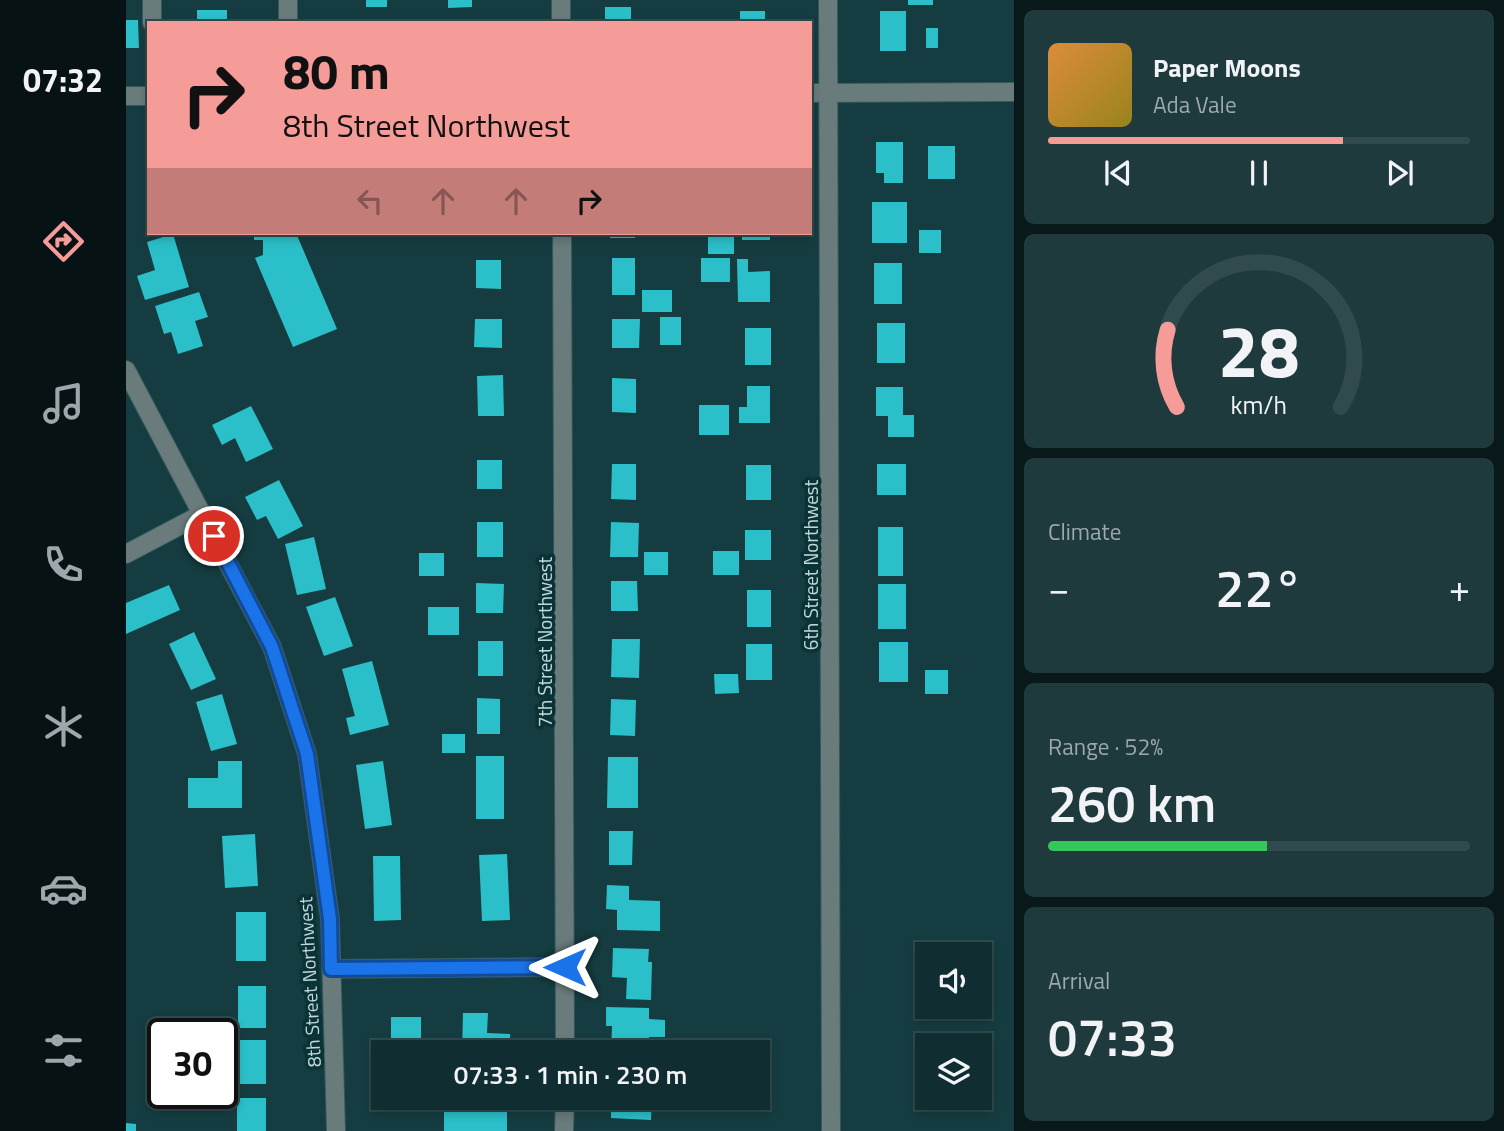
<!DOCTYPE html>
<meta charset="utf-8">
<style>
body{margin:0;font-family:"Titillium Web",sans-serif;background:#1e3a3d;color:#f1f3f6;height:100vh;display:flex;flex-direction:column;font-size:26px;white-space:nowrap}
*{box-sizing:border-box;margin:0}
p{font-size:23px;color:#9ca8ab}
.icon{flex:none;width:38px;height:38px;fill:none;stroke:currentColor;stroke-width:2;stroke-linecap:round;stroke-linejoin:round}
.map{position:relative;flex:1;overflow:hidden}
.panel{display:flex;flex-direction:column;gap:10px;padding:10px;background:#09191b;width:490px}
.panel>*{flex:none}
.banner{position:absolute;left:21px;top:21px;width:665px;height:214px;border-radius:0px;box-shadow:0 4px 10px #0003,0 0 0 2px #304a4d;background:#f59b98;color:#111;overflow:hidden}
.controls{position:absolute;left:789px;top:942px;display:grid;gap:14px}
.controls a{display:grid;place-items:center;width:77px;height:77px;border-radius:0px;background:#102e31;box-shadow:0 4px 10px #0003,0 0 0 2px #304a4d;font-size:35px}
.speed{position:absolute;left:21px;top:1018px;display:flex;gap:14px;font-size:35px;font-weight:700;text-align:center}
.speed>*{display:grid;place-content:center;width:91px;height:91px;border-radius:50%;background:#102e31;box-shadow:0 4px 10px #0003,0 0 0 2px #304a4d;line-height:1}
.speed .limit{border:4px solid #111;border-radius:10px;background:#fff;color:#111}
.pin{position:absolute;display:grid;place-items:center;width:60px;height:60px;color:#fff;margin:-30px;border:4px solid #fff;border-radius:50%;box-shadow:0 2px 7px #0007}
.me{position:absolute;width:77px;margin:-38px;rotate:270deg;stroke-linejoin:round;filter:drop-shadow(0 0 5px #0008)}
.turn{display:flex;align-items:center;gap:24px;height:147px;padding:0 21px;font-size:32px}
.turn .icon{width:91px;height:91px;stroke-width:2.5}
.turn b{display:block;font-size:49px;line-height:60px}
.lanes{display:flex;align-items:center;height:66px;padding:0 21px;background:#0003;justify-content:center;gap:35px;direction:ltr}
.lanes .off{opacity:.35}
.big{font-size:52px;font-weight:600;line-height:1.1}
.panel .card{flex:1;display:flex;flex-direction:column;justify-content:center;gap:10px;min-width:0;padding:0 24px;border-radius:10px;background:#1e3a3d}
.panel .dial{align-items:center;gap:0}
.dial svg{height:182px;overflow:visible;fill:none;stroke:#304a4d;stroke-width:7;stroke-linecap:round;text-anchor:middle}
.dial text{fill:#f1f3f6;stroke:none}
.song{display:flex;align-items:center;gap:21px}
.cover{width:84px;height:84px;border-radius:10px;background:linear-gradient(135deg,hsl(30 70% 55%),hsl(50 70% 35%))}
.played{height:7px;border-radius:4px;background:linear-gradient(90deg,#f59b98 70%,#304a4d 70%)}
.keys{display:flex;justify-content:space-around;direction:ltr}
.heat{display:flex;justify-content:space-between;align-items:center;font-size:38px;direction:ltr}
.charge{height:10px;border-radius:5px;background:linear-gradient(90deg,#34c759 52%,#304a4d 0)}
.trip{position:absolute;left:245px;top:1040px;width:399px;height:70px;border-radius:0px;background:#102e31;box-shadow:0 4px 10px #0003,0 0 0 2px #304a4d;font-weight:600;line-height:70px;text-align:center}
main{display:flex;flex:1;min-height:0}
.dock{display:flex;flex-direction:column;width:126px;justify-content:space-around;align-items:center;background:#061214;color:#9ca8ab}
.dock .icon{width:49px;height:49px}
.dock .current{color:#f59b98}
.dock b{font-size:32px;color:#f1f3f6}
.map>svg:first-child{display:block}
</style>
<main>
<nav class="dock">
<b>07:32</b>
<svg class="icon current" aria-label="directions" viewBox="0 0 24 24"><path d="M12 3l9 9-9 9-9-9zM9 14v-3h6M13 9l2 2-2 2"/></svg>
<svg class="icon" aria-label="music" viewBox="0 0 24 24"><path d="M9 18V5l10-2v13"/><circle cx="6" cy="18" r="3"/><circle cx="16" cy="16" r="3"/></svg>
<svg class="icon" aria-label="phone" viewBox="0 0 24 24"><path d="M5 4h4l2 5-3 2q2 4 5 5l2-3 5 2v4C11 20 4 13 5 4z"/></svg>
<svg class="icon" aria-label="climate" viewBox="0 0 24 24"><path d="M12 3v18M4 7l16 10M4 17L20 7"/></svg>
<svg class="icon" aria-label="car" viewBox="0 0 24 24"><path d="M5 17H2v-5l4-1 3-4h7l3 4 3 1v5h-3M9 17h6M6 11h13"/><circle cx="7" cy="17" r="2"/><circle cx="17" cy="17" r="2"/></svg>
<svg class="icon" aria-label="filters" viewBox="0 0 24 24"><path d="M4 7h16M4 17h16"/><circle cx="9" cy="7" r="2"/><circle cx="15" cy="17" r="2"/></svg>
</nav>
<div class="map">
<svg width="888" height="1131" viewBox="0 0 888 1131">
<rect width="100%" height="100%" fill="#153d41"/>
<g fill="#2bbfc9">
<rect x="240" y="0" width="21" height="7"/>
<path d="M322,0h24v7l-24,1z"/>
<rect x="782" y="0" width="25" height="5"/>
<rect x="479" y="7" width="26" height="16"/>
<rect x="71" y="10" width="30" height="13"/>
<rect x="614" y="11" width="25" height="12"/>
<rect x="754" y="11" width="26" height="40"/>
<path d="M0,20h12l1,28h-13z"/>
<rect x="800" y="28" width="12" height="20"/>
<path d="M750,142h27v41h-19v-10h-8z"/>
<rect x="802" y="146" width="27" height="33"/>
<rect x="746" y="202" width="35" height="41"/>
<rect x="793" y="230" width="22" height="23"/>
<path d="M128,233h42l41,96 -44,18 -38,-89 8,-3v-15h-9z"/>
<path d="M350,233h26v4l-26,-1z"/>
<rect x="484" y="233" width="25" height="5"/>
<rect x="582" y="233" width="26" height="21"/>
<rect x="616" y="233" width="28" height="7"/>
<path d="M47,234l16,53 -44,13 -8,-24 18,-6 -8,-28z"/>
<rect x="486" y="258" width="23" height="37"/>
<rect x="575" y="258" width="29" height="24"/>
<path d="M611,259h11v13l22,-1v31h-32z"/>
<path d="M350,260h25v29l-25,-1z"/>
<rect x="748" y="263" width="28" height="41"/>
<rect x="516" y="290" width="30" height="22"/>
<path d="M73,292l9,25 -13,4 8,25 -25,8 -7,-22 -7,2 -9,-28z"/>
<rect x="534" y="317" width="21" height="28"/>
<path d="M349,319h27v29l-28,-1z"/>
<path d="M486,319h28l-1,29h-27z"/>
<rect x="751" y="323" width="28" height="40"/>
<rect x="619" y="328" width="26" height="37"/>
<path d="M377,375l1,41h-26l-1,-40z"/>
<path d="M486,378l24,1v34l-24,-1z"/>
<path d="M621,386h23v37h-31v-16h8z"/>
<path d="M750,387h27v28h11v22h-26v-21h-12z"/>
<rect x="573" y="405" width="30" height="30"/>
<path d="M125,406l22,43 -27,13 -11,-24 -13,7 -10,-20z"/>
<rect x="351" y="460" width="25" height="29"/>
<path d="M486,464h24v36l-25,-1z"/>
<rect x="751" y="464" width="29" height="31"/>
<rect x="620" y="465" width="25" height="35"/>
<path d="M153,480l24,46 -25,13 -12,-23 -9,4 -12,-23z"/>
<rect x="351" y="522" width="26" height="35"/>
<path d="M485,522l28,1 -1,34h-28z"/>
<rect x="752" y="527" width="25" height="49"/>
<rect x="619" y="530" width="26" height="30"/>
<path d="M188,537l12,52 -29,6 -12,-51z"/>
<rect x="587" y="551" width="26" height="24"/>
<rect x="518" y="552" width="24" height="23"/>
<rect x="293" y="553" width="25" height="23"/>
<path d="M485,581h26l1,30h-27z"/>
<path d="M350,583l28,1 -1,29h-27z"/>
<rect x="752" y="584" width="28" height="45"/>
<path d="M43,585l11,25 -54,24v-31z"/>
<rect x="621" y="590" width="24" height="37"/>
<path d="M209,597l18,49 -29,10 -18,-49z"/>
<rect x="302" y="607" width="31" height="28"/>
<path d="M68,632l22,47 -25,11 -22,-46z"/>
<path d="M486,639h28l-1,39 -28,-1z"/>
<rect x="352" y="641" width="25" height="35"/>
<rect x="753" y="642" width="29" height="40"/>
<rect x="620" y="644" width="26" height="36"/>
<path d="M246,661l17,64 -39,10 -4,-17 9,-2 -13,-47z"/>
<rect x="799" y="670" width="23" height="24"/>
<path d="M588,674h24l1,19 -24,1z"/>
<path d="M96,694l15,50 -26,7 -15,-49z"/>
<path d="M351,698l23,1v35h-23z"/>
<path d="M485,699l25,1 -1,36 -25,-1z"/>
<rect x="316" y="734" width="23" height="19"/>
<rect x="350" y="756" width="28" height="63"/>
<path d="M482,757h30v51h-31z"/>
<path d="M92,761h24v47h-54v-30h30z"/>
<path d="M257,761l9,64 -27,4 -9,-64z"/>
<path d="M483,831h24l-1,34h-23z"/>
<path d="M129,834l3,52 -33,2 -3,-52z"/>
<path d="M381,854l3,66 -28,1 -3,-66z"/>
<path d="M247,856h27l1,64 -27,1z"/>
<path d="M481,885l22,1v14l31,1v30l-43,-1v-20l-11,-1z"/>
<rect x="110" y="912" width="30" height="49"/>
<path d="M487,948l36,1 -1,13h4l-1,38 -25,-1 1,-21 -15,-1z"/>
<rect x="112" y="986" width="28" height="42"/>
<path d="M480,1007l43,1v11l16,1v17h-16v15h-38l1,-26h-6z"/>
<path d="M337,1013h25l-1,20 23,1v18h-48z"/>
<rect x="265" y="1017" width="30" height="35"/>
<rect x="111" y="1040" width="29" height="44"/>
<path d="M257,1097h38v7l-38,1z"/>
<path d="M485,1097h41l-1,23 -40,-2z"/>
<rect x="111" y="1098" width="29" height="33"/>
<path d="M318,1109l63,2v20h-63z"/>
<path d="M0,1123l10,1v7h-10z"/>
</g>
<g fill="none" stroke-linecap="round" stroke-linejoin="round">
<defs>
<g id="minor">
<path d="M26,0v23"/>
<path d="M435,0v23"/>
<path d="M702,0l3,1131"/>
<path d="M162,23v-23"/>
<path d="M684,93l204,-1"/>
<path d="M0,96h23"/>
<path d="M436,233l3,819"/>
<path d="M0,370l146,277 35,107 23,165 6,212"/>
<path d="M0,554l76,-40"/>
<path d="M205,969l234,-2"/>
<path d="M438,1131l1,-34"/>
</g>
</defs>
<use href="#minor" stroke="#34595c" stroke-width="20"/>
<use href="#minor" stroke="#6a7b7c" stroke-width="18"/>
</g>
<g fill="none" stroke-linecap="round" stroke-linejoin="round">
<defs>
<path id="route" d="M88,536l58,111 35,107 23,165 1,50 234,-2"/>
</defs>
<use href="#route" stroke="#114b97" stroke-width="18"/>
<use href="#route" stroke="#1a73e8" stroke-width="12"/>
</g>
<g text-anchor="middle" dominant-baseline="central" stroke-width="7" stroke-linejoin="round" paint-order="stroke">
<g font-size="19" fill="#c3d8d9" stroke="#093336">
<text transform="translate(684 565) rotate(-90)">6th Street Northwest</text>
<text transform="translate(418 642) rotate(-90)">7th Street Northwest</text>
<text transform="translate(183 982) rotate(-93)">8th Street Northwest</text>
</g>
</g>
</svg>
<div class="controls">
<a><svg class="icon" aria-label="sound" viewBox="0 0 24 24"><path d="M4 9h4l5-4v14l-5-4H4zM17 9q2 3 0 6"/></svg></a>
<a><svg class="icon" aria-label="layers" viewBox="0 0 24 24"><path d="M12 4l9 5-9 5-9-5zM3 14l9 5 9-5"/></svg></a>
</div>
<div class="speed"><div class="limit">30</div></div>
<div class="pin" style="left:88px;top:536px;background:#d93025"><svg class="icon" aria-label="arrive" viewBox="0 0 24 24"><path d="M6 21V4h12l-3 4 3 4H6"/></svg></div>
<svg class="me" style="left:439px;top:967px" viewBox="-20 -20 40 40"><path d="M0-17L14 15 0 8-14 15z" fill="#1a73e8" stroke="#fff" stroke-width="4"/></svg>
<div class="trip">07:33 · 1 min · 230 m</div>
<div class="banner">
<div class="turn"><svg class="icon" aria-label="right" viewBox="0 0 24 24"><path d="M7 20v-9h11M14 6l5 5-5 5"/></svg><div><b>80 m</b>8th Street Northwest</div></div>
<div class="lanes"><svg class="icon off" aria-label="left" viewBox="0 0 24 24"><path d="M17 20v-9H6M10 6l-5 5 5 5"/></svg><svg class="icon off" aria-label="ahead" viewBox="0 0 24 24"><path d="M12 20V5M6 11l6-6 6 6"/></svg><svg class="icon off" aria-label="ahead" viewBox="0 0 24 24"><path d="M12 20V5M6 11l6-6 6 6"/></svg><svg class="icon" aria-label="right" viewBox="0 0 24 24"><path d="M7 20v-9h11M14 6l5 5-5 5"/></svg></div>
</div>
</div>
<section class="panel">
<div class="card">
<div class="song"><i class="cover"></i><div><b>Paper Moons</b><p>Ada Vale</p></div></div>
<div class="played"></div>
<div class="keys"><svg class="icon" aria-label="previous" viewBox="0 0 24 24"><path d="M18 5L8 12l10 7zM5 5v14"/></svg><svg class="icon" aria-label="pause" viewBox="0 0 24 24"><path d="M8 5v14M16 5v14"/></svg><svg class="icon" aria-label="next" viewBox="0 0 24 24"><path d="M6 5l10 7-10 7zM19 5v14"/></svg></div>
</div>
<div class="card dial"><svg viewBox="0 0 100 80">
<path d="M14 69A42 42 0 1 1 86 69"/>
<path d="M14 69A42 42 0 0 1 10 35" stroke="#f59b98"/>
<text x="50" y="56" font-size="32" font-weight="700">28</text>
<text x="50" y="72" font-size="11">km/h</text>
</svg></div>
<div class="card"><p>Climate</p>
<div class="heat"><a>−</a><b class="big">22°</b><a>+</a></div>
</div>
<div class="card"><p>Range · 52%</p><b class="big">260 km</b><div class="charge"></div></div>
<div class="card"><p>Arrival</p><b class="big">07:33</b></div>
</section>
</main>
